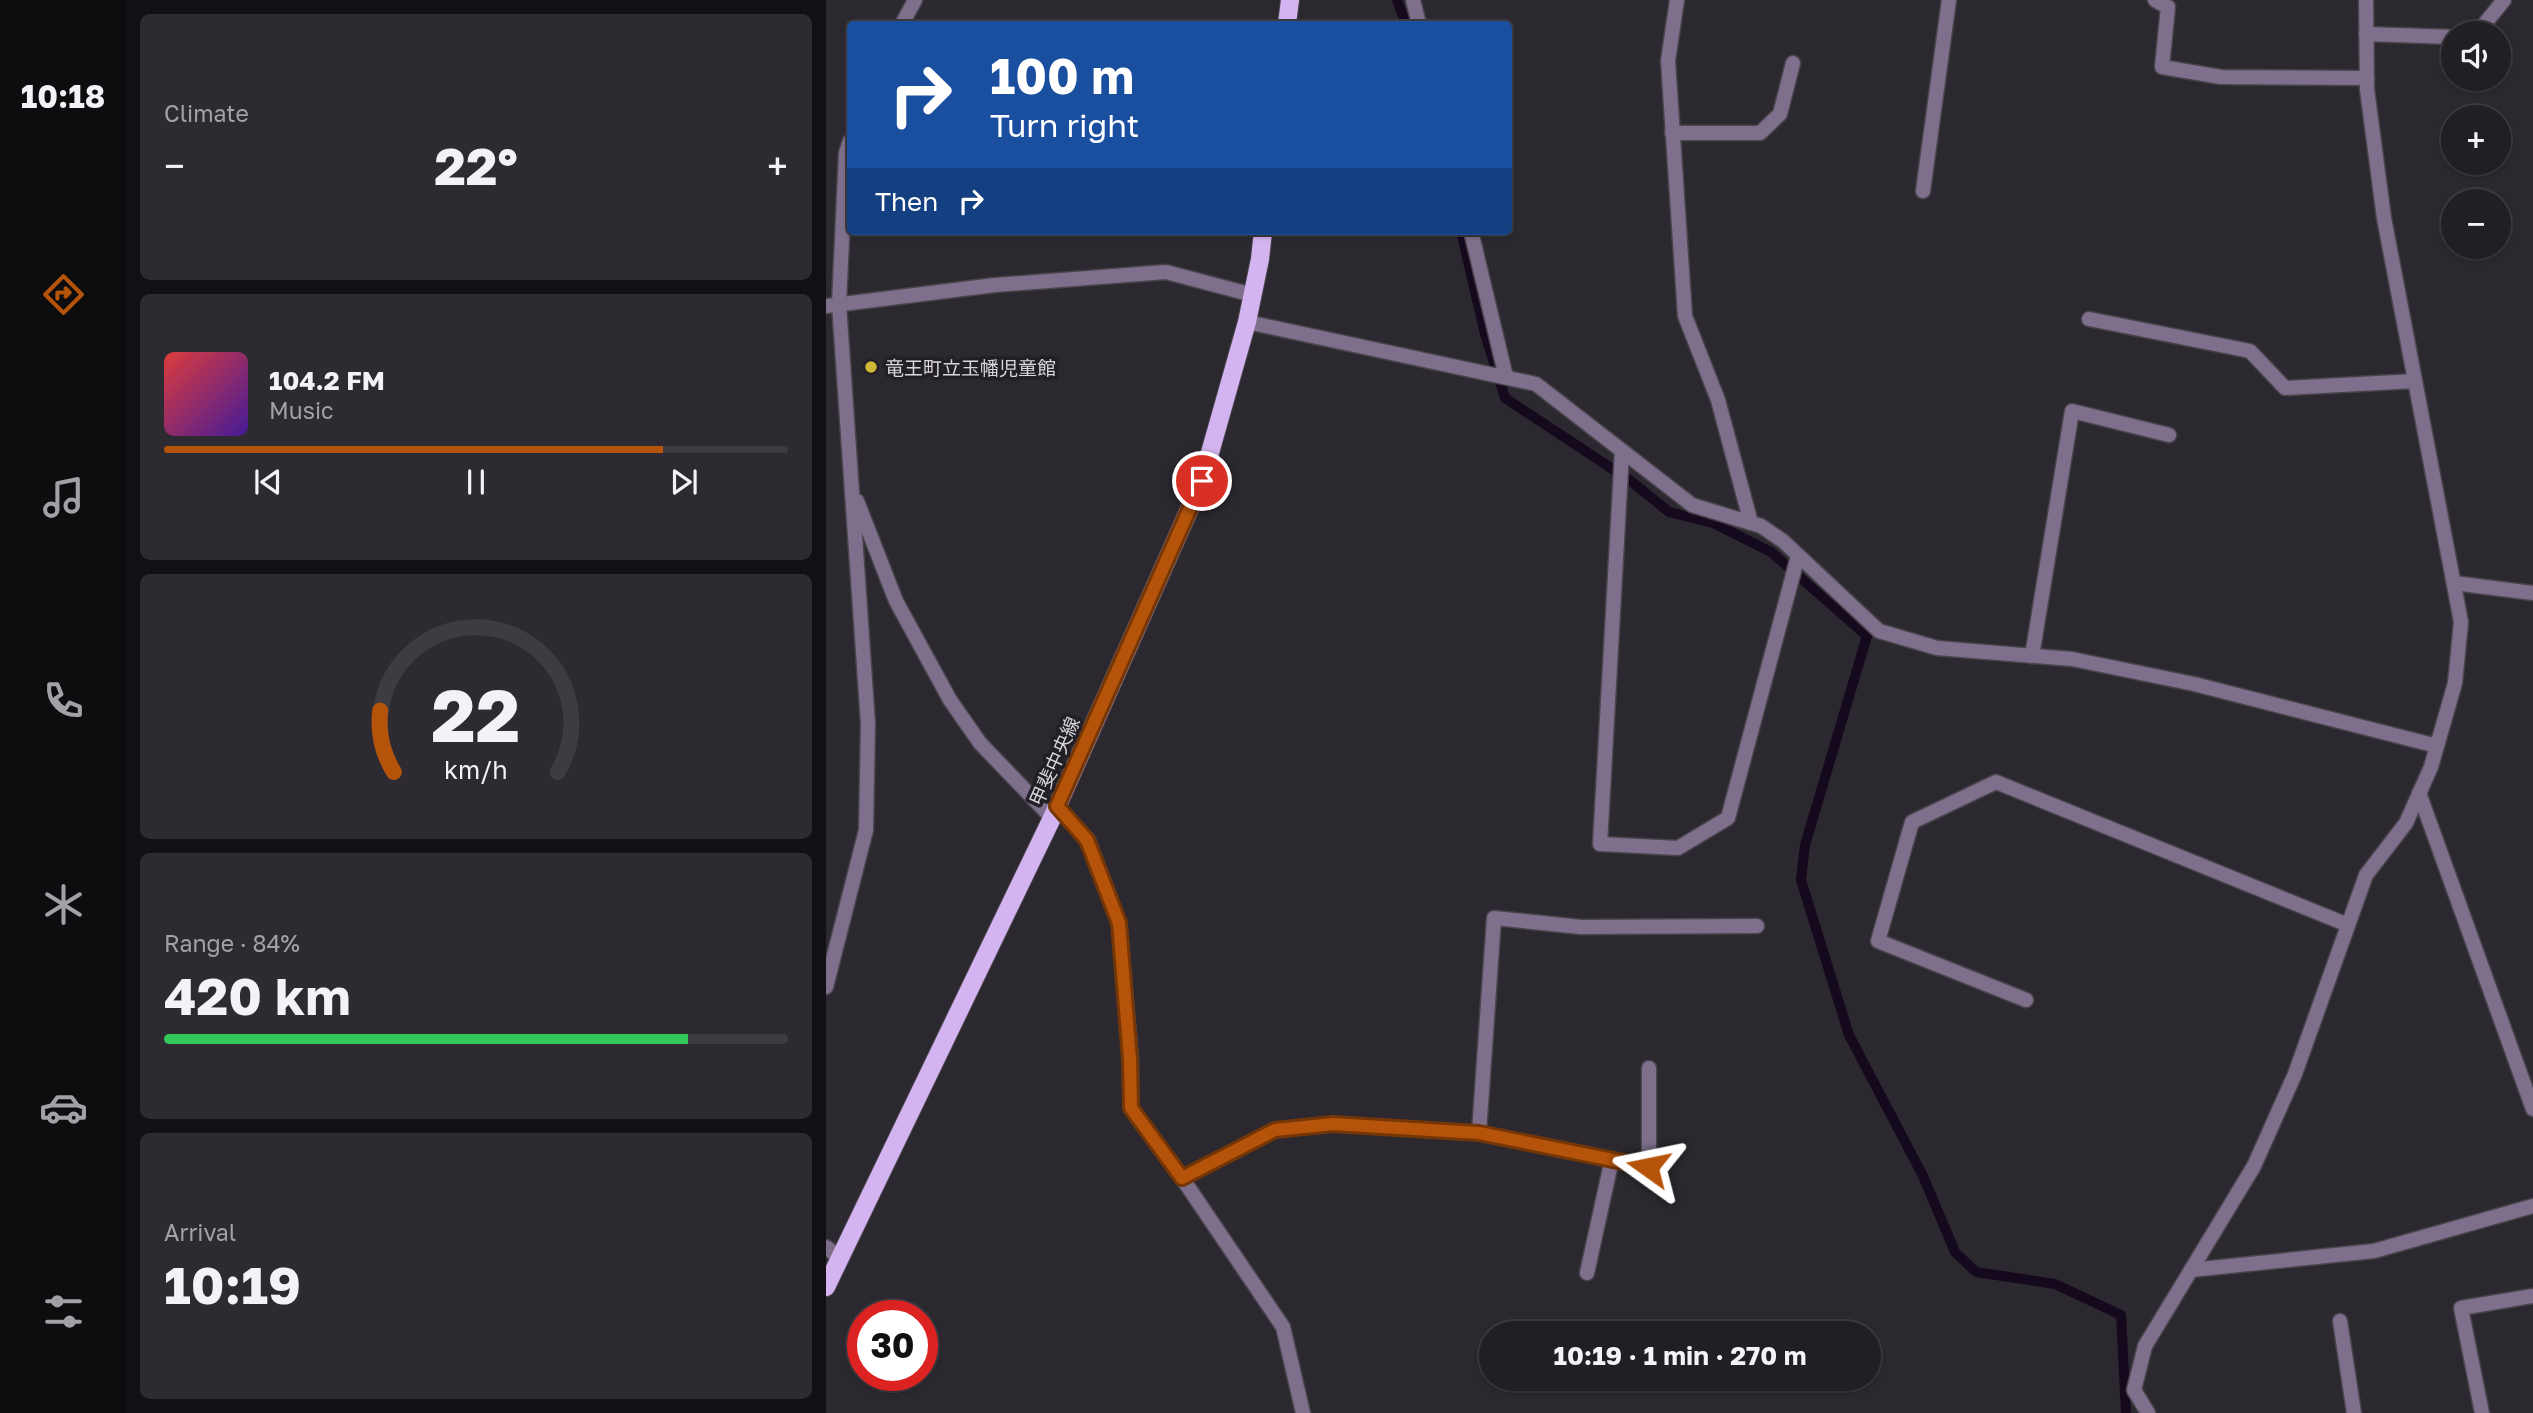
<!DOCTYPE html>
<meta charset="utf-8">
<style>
body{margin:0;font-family:"Golos Text","Noto Sans JP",sans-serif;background:#2d2b31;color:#f1f3f6;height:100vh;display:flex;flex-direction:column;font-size:26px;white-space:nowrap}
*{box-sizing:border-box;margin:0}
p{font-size:23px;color:#a2a2a6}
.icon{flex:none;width:38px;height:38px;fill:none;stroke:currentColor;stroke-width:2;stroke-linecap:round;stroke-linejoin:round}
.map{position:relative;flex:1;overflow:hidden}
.side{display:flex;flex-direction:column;gap:14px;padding:14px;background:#121014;width:700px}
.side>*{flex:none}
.banner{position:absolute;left:21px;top:21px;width:665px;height:214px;border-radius:7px;box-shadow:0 2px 5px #0004,0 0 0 2px #3e3c41;background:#1a4fa0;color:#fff;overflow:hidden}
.buttons{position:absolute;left:1615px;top:21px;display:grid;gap:14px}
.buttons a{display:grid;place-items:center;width:70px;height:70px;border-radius:50%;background:#211e24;box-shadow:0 2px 5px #0004,0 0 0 2px #3e3c41;font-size:35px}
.speed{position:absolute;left:21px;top:1300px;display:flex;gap:14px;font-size:35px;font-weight:700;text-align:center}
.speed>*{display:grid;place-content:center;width:91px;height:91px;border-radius:50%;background:#211e24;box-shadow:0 2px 5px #0004,0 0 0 2px #3e3c41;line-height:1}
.speed .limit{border:10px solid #d22;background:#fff;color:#111}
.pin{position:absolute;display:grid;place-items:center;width:60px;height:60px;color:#fff;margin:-30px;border:4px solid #fff;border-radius:50%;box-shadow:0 2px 7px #0007}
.me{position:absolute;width:77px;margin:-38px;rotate:282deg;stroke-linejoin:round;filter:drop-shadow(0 0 5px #0008)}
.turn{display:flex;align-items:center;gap:24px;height:147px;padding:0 28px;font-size:32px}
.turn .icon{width:91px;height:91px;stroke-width:2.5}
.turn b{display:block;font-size:49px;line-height:60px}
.then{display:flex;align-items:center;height:66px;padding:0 28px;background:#0003;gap:14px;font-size:26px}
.big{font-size:52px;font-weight:700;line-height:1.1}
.side .card{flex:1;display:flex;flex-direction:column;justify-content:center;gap:10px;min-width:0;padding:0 24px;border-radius:10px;background:#2d2b31}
.side .dial{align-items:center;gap:0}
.dial svg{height:182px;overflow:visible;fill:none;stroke:#3e3c41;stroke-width:7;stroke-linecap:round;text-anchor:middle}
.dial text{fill:#f1f3f6;stroke:none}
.song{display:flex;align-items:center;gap:21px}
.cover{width:84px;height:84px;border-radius:10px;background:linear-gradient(135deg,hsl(0 70% 55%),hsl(260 70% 35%))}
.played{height:7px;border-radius:4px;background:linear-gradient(90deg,#b45309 80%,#3e3c41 80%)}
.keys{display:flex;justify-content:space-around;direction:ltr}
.heat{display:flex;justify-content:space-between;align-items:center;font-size:38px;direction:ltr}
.charge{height:10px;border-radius:5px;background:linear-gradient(90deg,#34c759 84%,#3e3c41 0)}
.trip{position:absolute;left:653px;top:1321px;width:402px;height:70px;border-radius:35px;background:#211e24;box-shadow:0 2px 5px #0004,0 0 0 2px #3e3c41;font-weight:700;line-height:70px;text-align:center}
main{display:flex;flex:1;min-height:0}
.dock{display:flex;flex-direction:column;width:126px;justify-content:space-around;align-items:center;background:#0d0c0e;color:#a2a2a6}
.dock .icon{width:49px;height:49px}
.dock .selected{color:#b45309}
.dock b{font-size:32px;color:#f1f3f6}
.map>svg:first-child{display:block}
</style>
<main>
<nav class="dock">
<b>10:18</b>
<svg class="icon selected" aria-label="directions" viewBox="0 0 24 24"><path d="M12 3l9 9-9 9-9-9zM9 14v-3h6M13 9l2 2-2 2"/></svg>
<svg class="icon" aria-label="music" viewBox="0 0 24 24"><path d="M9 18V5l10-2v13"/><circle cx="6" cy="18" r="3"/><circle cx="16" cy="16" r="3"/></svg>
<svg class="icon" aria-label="phone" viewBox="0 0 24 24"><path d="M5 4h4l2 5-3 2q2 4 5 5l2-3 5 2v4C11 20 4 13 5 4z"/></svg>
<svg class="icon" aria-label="climate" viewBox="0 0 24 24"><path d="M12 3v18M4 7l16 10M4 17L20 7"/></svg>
<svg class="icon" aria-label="car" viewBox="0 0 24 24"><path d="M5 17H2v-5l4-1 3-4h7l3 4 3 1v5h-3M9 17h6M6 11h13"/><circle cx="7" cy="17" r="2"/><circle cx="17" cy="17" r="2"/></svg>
<svg class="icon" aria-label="filters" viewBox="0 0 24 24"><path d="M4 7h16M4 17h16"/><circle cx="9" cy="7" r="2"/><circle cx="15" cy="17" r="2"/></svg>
</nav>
<section class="side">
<div class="card"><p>Climate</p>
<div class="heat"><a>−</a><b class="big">22°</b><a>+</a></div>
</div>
<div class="card">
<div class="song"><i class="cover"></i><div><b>104.2 FM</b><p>Music</p></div></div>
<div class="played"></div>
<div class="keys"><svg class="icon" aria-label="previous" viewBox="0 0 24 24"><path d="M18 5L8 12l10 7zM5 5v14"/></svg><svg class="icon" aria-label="pause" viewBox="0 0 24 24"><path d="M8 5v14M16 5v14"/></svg><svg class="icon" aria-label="next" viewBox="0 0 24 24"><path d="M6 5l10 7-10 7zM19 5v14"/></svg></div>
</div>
<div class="card dial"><svg viewBox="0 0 100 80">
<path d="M14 69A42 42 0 1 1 86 69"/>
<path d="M14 69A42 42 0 0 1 8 42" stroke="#b45309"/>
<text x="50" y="56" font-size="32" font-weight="700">22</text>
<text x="50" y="72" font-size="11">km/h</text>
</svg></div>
<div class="card"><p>Range · 84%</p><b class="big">420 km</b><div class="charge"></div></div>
<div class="card"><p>Arrival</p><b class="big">10:19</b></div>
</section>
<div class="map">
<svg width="1707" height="1413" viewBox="0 0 1707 1413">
<rect width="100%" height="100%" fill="#2c2830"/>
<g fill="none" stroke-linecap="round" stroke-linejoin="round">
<g stroke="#15091e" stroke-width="10">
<path d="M571,0l9,24"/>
<path d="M635,231l24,103 20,64 127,84 37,30 44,11 58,29 96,84 -62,209 -4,35 48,155 74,141 32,76 21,20 79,12 66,31 5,98"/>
</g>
<defs>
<g id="street">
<path d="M587,0l6,24"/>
<path d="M851,0l-9,61 17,255 33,84 33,123"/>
<path d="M1329,0l13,7 -6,60 59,10 146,1"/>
<path d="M76,24l13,-24"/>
<path d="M1643,33l13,-6 22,-27"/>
<path d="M1540,34l88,3"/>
<path d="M846,133h88l20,-19 13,-51"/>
<path d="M1097,191l26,-191"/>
<path d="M645,231l35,146"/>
<path d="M0,306l169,-21 171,-13 87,23"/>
<path d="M1263,319l161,32 35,37 130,-7"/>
<path d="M421,322l289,62 156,121 69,21 22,15 96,90 58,17 135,11 122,25 243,62"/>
<path d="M796,451l-22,393 78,4 50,-30 70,-262"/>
<path d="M31,501l39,100 54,99 30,43 72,75"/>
<path d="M1628,583l79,10"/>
<path d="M1206,656l40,-245 97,24"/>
<path d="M1593,793l114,316"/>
<path d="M231,806l31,34 31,83 12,136v49l51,70 101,149 20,86"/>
<path d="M0,987l40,-157 2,-106 -29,-420 7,-151 4,-12"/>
<path d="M1200,1000l-148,-59 34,-119 84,-40 352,143"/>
<path d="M653,1133l15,-215 87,9 176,-1"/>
<path d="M356,1178l93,-48 58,-6 146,9 170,34v-99"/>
<path d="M0,1247l14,11"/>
<path d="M1365,1270l183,-19 159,-45"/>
<path d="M761,1273l25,-114"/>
<path d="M1514,1321l14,92"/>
<path d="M1322,1413l-14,-23 11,-44 109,-180 41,-92 71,-199 40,-52 25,-56 24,-84 6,-61 -77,-404 -17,-129 -1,-89"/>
<path d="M1656,1413l-21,-105 72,-12"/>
</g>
<g id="primary">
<path d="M461,24l3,-24"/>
<path d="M0,1287l226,-469 150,-337 45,-159 13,-63 3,-28"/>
</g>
</defs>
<use href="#street" stroke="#48444b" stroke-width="17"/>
<use href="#primary" stroke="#48444b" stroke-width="20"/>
<use href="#street" stroke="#7e6f8c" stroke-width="14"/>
<use href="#primary" stroke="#d3b4f0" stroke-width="18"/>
</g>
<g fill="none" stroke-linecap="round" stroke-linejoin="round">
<defs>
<path id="route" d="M376,481l-145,325 30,34 32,83 11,136 1,49 51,70 93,-48 58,-6 146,9 169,34"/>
</defs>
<use href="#route" stroke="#753606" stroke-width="18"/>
<use href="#route" stroke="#b45309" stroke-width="12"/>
</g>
<circle fill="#d0b837" stroke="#221f26" stroke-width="2.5" cx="45" cy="367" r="7"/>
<g text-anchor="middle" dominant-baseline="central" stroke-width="7" stroke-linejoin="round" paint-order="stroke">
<g font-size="19" fill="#d9d6db" stroke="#221f26" text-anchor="start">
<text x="59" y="367">竜王町立玉幡児童館</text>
</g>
<g font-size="19" fill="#d9d6db" stroke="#221f26">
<text transform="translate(228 761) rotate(-66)">甲斐中央線</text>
</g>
</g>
</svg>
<div class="buttons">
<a><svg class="icon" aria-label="sound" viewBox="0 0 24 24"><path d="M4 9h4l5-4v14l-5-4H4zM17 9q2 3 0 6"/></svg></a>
<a>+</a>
<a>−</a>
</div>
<div class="speed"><div class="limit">30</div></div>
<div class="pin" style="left:376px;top:481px;background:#d93025"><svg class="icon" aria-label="arrive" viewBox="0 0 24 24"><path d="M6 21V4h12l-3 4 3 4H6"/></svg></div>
<svg class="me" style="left:822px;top:1167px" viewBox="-20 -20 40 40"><path d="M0-17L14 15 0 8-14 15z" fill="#b45309" stroke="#fff" stroke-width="4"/></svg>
<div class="trip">10:19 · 1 min · 270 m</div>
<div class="banner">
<div class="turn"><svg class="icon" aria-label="right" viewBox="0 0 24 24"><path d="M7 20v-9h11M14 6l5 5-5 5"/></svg><div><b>100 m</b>Turn right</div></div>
<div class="then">Then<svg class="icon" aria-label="right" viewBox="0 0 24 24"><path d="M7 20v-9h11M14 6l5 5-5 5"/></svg></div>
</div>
</div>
</main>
